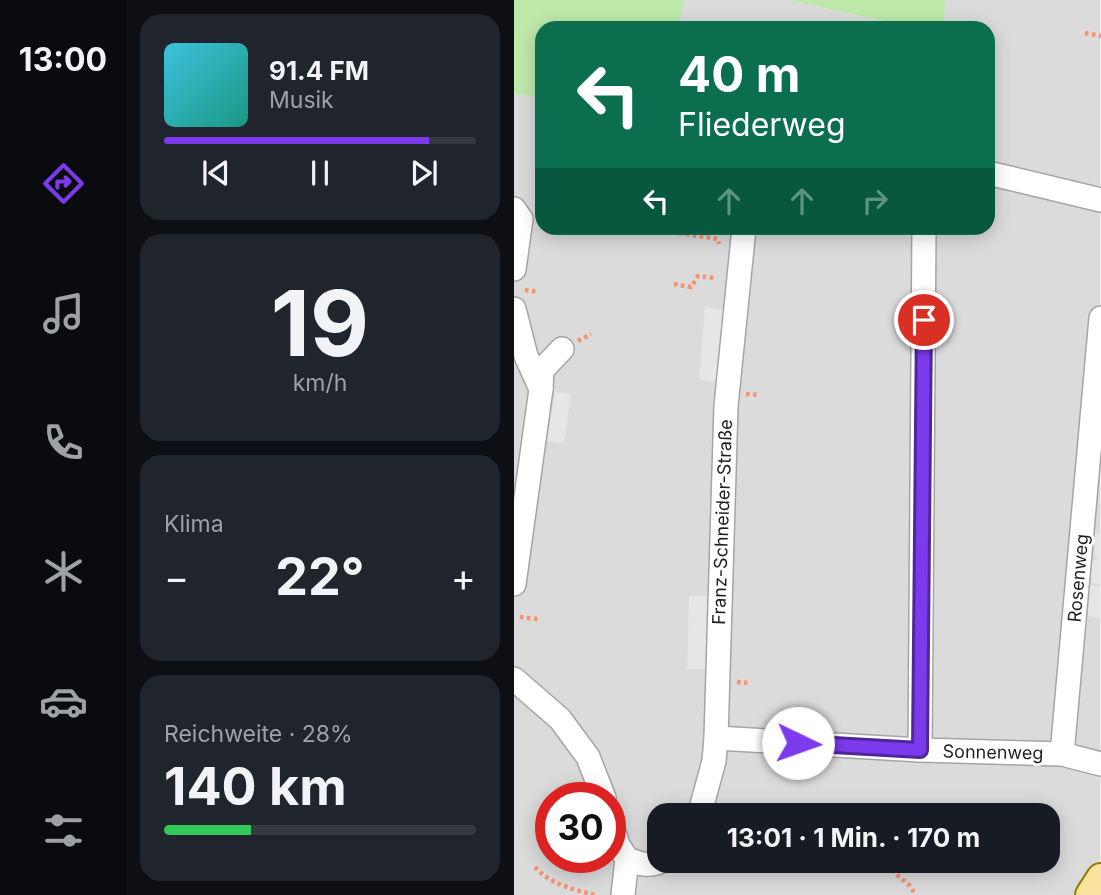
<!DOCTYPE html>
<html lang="de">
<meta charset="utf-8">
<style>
body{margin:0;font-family:Inter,sans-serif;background:#20242c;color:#f1f3f6;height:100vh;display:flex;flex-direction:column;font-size:26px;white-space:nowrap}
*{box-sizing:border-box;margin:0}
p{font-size:23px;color:#9ea1a6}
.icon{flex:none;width:38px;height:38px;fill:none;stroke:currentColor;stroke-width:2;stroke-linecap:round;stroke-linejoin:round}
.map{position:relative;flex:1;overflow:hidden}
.panel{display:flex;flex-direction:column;gap:14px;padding:14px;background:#0d0f14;width:388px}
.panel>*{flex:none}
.guide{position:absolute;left:21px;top:21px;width:460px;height:214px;border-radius:21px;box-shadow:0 4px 18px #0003;background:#0b6e4f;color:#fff;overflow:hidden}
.speed{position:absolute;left:21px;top:782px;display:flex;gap:14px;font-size:35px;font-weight:700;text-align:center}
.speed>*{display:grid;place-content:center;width:91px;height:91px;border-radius:50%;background:#171b24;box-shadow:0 4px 18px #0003;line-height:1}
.speed .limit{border:10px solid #d22;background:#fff;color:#111}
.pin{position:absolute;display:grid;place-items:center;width:60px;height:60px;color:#fff;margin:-30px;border:4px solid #fff;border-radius:50%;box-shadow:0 2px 7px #0007}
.me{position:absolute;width:77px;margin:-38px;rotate:93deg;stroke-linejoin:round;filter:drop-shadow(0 0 5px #0008)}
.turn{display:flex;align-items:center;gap:24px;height:147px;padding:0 28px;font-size:32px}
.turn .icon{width:91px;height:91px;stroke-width:2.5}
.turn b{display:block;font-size:49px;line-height:60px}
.lanes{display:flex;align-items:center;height:66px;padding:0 28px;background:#0003;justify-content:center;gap:35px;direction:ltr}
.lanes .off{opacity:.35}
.big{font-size:52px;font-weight:700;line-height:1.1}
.panel .tile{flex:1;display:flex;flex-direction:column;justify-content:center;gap:10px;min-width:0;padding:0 24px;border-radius:21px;background:#20242c}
.panel .dial{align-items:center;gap:0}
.dial b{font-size:91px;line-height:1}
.song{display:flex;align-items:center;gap:21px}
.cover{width:84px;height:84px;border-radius:10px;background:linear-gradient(135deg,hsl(190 70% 55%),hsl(170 70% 35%))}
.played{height:7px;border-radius:4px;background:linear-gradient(90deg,#7c3aed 85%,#363941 85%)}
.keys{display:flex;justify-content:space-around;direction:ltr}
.heat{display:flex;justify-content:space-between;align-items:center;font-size:38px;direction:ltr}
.charge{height:10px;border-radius:5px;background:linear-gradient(90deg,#34c759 28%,#363941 0)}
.trip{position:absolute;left:133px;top:803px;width:413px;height:70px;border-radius:21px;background:#171b24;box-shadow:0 4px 18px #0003;font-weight:700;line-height:70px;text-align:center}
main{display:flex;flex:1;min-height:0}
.tab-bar{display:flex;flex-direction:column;width:126px;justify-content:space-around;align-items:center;background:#090b0e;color:#9ea1a6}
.tab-bar .icon{width:49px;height:49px}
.tab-bar .active{color:#7c3aed}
.tab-bar b{font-size:32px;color:#f1f3f6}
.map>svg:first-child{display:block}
</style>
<main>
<nav class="tab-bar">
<b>13:00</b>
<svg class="icon active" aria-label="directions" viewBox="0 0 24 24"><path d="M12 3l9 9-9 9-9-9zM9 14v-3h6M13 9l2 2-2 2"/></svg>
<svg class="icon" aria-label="music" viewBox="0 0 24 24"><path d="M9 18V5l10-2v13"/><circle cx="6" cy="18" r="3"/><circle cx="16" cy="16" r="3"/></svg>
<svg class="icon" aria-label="phone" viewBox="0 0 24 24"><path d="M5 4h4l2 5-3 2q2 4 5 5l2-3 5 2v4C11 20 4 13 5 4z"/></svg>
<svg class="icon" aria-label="climate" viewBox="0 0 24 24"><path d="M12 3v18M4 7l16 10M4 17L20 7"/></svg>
<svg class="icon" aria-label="car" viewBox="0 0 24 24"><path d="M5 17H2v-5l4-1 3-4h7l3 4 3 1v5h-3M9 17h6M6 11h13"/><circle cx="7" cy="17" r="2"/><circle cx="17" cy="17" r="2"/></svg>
<svg class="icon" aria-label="filters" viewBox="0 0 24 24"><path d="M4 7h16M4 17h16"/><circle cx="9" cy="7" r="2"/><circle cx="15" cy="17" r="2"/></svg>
</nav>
<section class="panel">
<div class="tile">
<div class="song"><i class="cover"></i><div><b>91.4 FM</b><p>Musik</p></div></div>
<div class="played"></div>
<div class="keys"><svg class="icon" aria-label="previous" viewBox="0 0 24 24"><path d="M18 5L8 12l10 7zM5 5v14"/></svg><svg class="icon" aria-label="pause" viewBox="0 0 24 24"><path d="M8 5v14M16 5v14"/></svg><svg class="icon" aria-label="next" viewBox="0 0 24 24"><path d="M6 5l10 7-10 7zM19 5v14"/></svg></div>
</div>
<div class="tile dial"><b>19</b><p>km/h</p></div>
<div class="tile"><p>Klima</p>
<div class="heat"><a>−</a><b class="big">22°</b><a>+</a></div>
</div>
<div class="tile"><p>Reichweite · 28%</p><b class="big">140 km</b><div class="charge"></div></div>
</section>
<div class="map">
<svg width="587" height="895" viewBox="0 0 587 895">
<rect width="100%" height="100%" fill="#efede4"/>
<g fill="#dcdbdb" fill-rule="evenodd">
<path d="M171,0h104l125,28h-236z"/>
<path d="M432,0h154v895h-586v-801l28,3v131h446v-200h-45zM37,798h59v60h-59zM145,816h389v45h-389z"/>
</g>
<g fill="#bfe8ab">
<path d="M0,0h171l-7,28h-136v69l-28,-3z"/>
<path d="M275,0h157l-3,28h-29z"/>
</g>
<g fill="#e6e6e6">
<path d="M191,307l20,3 -6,72 -20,-2z"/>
<path d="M41,392l16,2 -7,50 -17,-3z"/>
<path d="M581,533l5,1v51l-10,-3 3,-21 4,-2 -3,-9z"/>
<path d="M575,585l11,2v31l-13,-2z"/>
<path d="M175,596h20l-2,73h-20z"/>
</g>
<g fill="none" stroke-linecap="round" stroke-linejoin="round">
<defs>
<g id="minor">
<path d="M474,173l113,27"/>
<path d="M0,209l7,10 -7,50"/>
<path d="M0,309l12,47 15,33 -27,195"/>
<path d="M27,389l1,-19 20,-21"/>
<path d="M0,679l46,40 28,38 16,41"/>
<path d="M202,738l204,12 142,4 39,10"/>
<path d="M406,750l4,-522"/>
<path d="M548,754l39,-436"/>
<path d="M185,816l15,-55 2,-23 10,-332 18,-178"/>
<path d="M96,819l8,26 9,14 -4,36"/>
<path d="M113,859c13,5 21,8 35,2"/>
</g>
<path id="major" d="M576,895l11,-17"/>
</defs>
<use href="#minor" stroke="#a5a5a5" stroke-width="26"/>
<use href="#major" stroke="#947d04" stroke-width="32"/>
<g stroke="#f6936e" stroke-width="4.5" stroke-dasharray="3.5 3.5" stroke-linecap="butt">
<path d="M571,33l16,3"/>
<path d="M165,233l39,6 1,5"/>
<path d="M160,284l17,3 7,-11 17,2"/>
<path d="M11,290l13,2"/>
<path d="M64,341l13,-7"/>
<path d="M232,394l13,1"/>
<path d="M6,617l18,2"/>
<path d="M223,682l12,1"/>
<path d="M367,861l28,24 7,10"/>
<path d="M21,867c15,17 39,23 61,28"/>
</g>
<use href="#minor" stroke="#fff" stroke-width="23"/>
<use href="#major" stroke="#f9e29f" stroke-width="28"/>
</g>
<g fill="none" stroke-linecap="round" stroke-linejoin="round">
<defs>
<path id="route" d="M284,743l122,7 4,-430"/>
</defs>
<use href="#route" stroke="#51269a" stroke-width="18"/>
<use href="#route" stroke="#7c3aed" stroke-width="12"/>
</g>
<g text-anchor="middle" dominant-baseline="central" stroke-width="6" stroke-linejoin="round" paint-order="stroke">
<g font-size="18" fill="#1e1e1e" stroke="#fff">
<text transform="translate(208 522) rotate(-88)">Franz-Schneider-Straße</text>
<text transform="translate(564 578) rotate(-85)">Rosenweg</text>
<text transform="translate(479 752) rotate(1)">Sonnenweg</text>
</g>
</g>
</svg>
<div class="speed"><div class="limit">30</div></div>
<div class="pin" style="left:410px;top:320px;background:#d93025"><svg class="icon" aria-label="arrive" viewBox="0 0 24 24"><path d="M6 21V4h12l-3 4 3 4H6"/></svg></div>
<svg class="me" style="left:284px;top:743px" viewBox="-20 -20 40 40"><circle r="19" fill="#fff"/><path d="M0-13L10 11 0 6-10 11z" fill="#7c3aed"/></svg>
<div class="trip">13:01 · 1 Min. · 170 m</div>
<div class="guide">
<div class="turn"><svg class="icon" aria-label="left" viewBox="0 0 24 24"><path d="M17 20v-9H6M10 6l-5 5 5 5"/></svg><div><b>40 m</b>Fliederweg</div></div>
<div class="lanes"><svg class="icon" aria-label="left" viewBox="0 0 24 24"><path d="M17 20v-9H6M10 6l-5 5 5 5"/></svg><svg class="icon off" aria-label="ahead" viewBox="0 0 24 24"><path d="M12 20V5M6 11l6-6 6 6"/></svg><svg class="icon off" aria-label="ahead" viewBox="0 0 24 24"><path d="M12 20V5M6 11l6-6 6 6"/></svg><svg class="icon off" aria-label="right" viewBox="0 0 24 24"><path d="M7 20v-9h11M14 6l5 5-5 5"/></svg></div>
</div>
</div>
</main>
